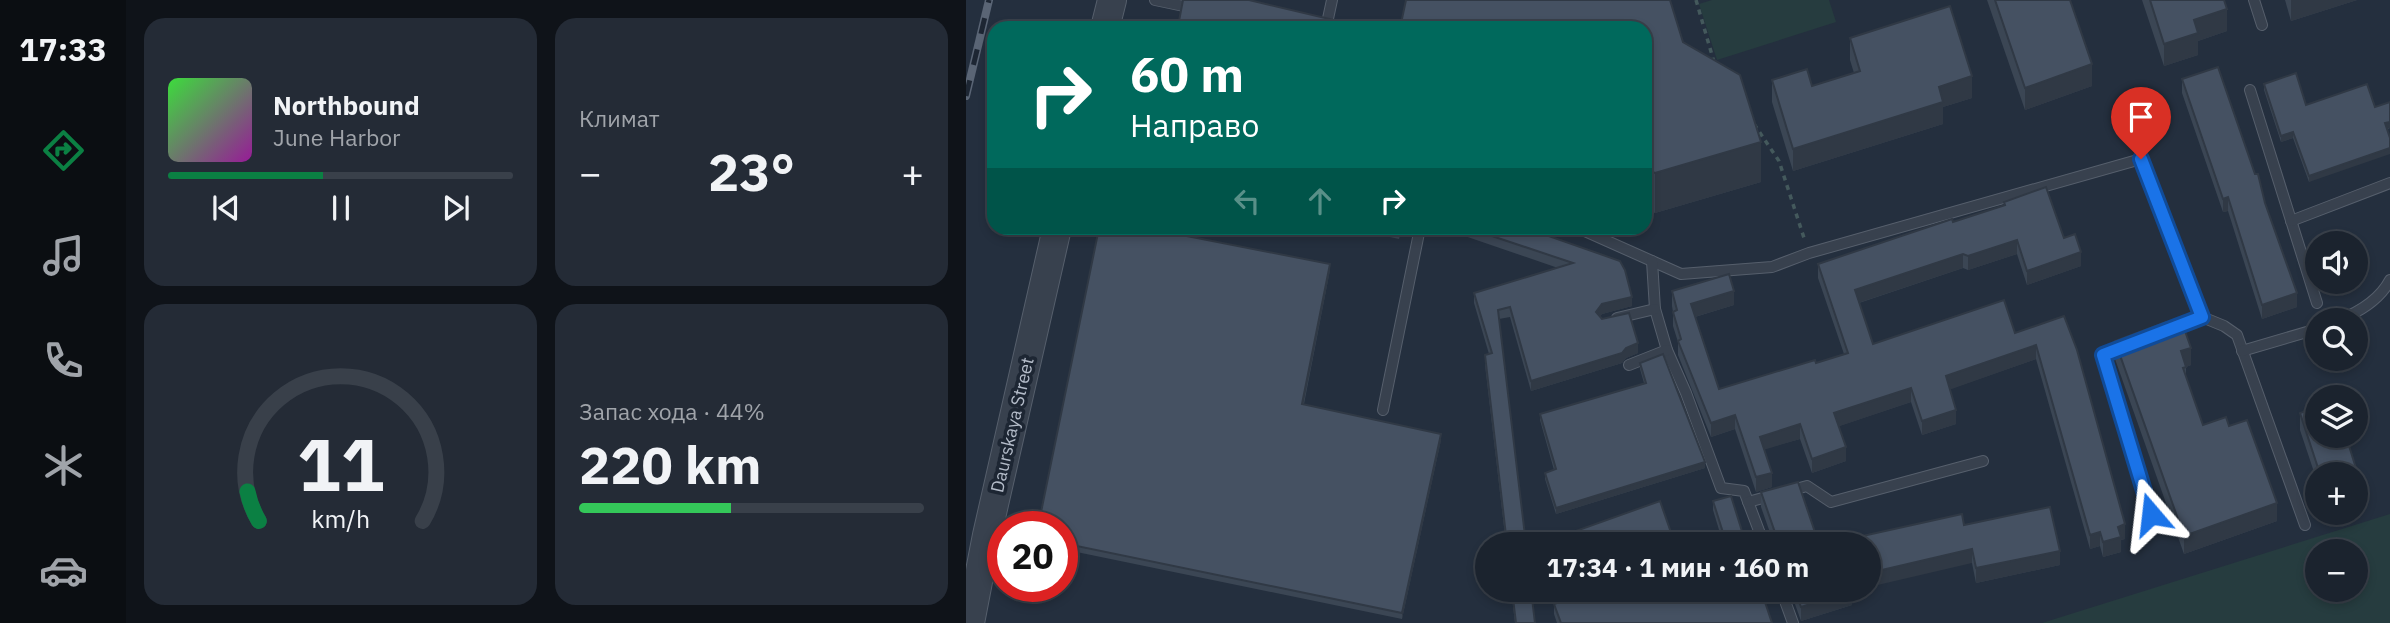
<!DOCTYPE html>
<html lang="ru">
<meta charset="utf-8">
<style>
body{margin:0;font-family:"IBM Plex Sans",sans-serif;background:#242b36;color:#f1f3f6;height:100vh;display:flex;flex-direction:column;font-size:26px;white-space:nowrap}
*{box-sizing:border-box;margin:0}
p{font-size:23px;color:#a0a4aa}
.icon{flex:none;width:38px;height:38px;fill:none;stroke:currentColor;stroke-width:2;stroke-linecap:round;stroke-linejoin:round}
.map{position:relative;flex:1;overflow:hidden}
.details{display:flex;flex-direction:column;gap:18px;padding:18px;background:#0f1319;width:840px}
.details>*{flex:none}
.banner{position:absolute;left:21px;top:21px;width:665px;height:214px;border-radius:21px;box-shadow:0 4px 10px #0003,0 0 0 2px #39404a;background:#00695c;color:#fff;overflow:hidden}
.tools{position:absolute;left:1339px;top:231px;display:grid;gap:14px}
.tools a{display:grid;place-items:center;width:63px;height:63px;border-radius:50%;background:#1b232e;box-shadow:0 4px 10px #0003,0 0 0 2px #39404a;font-size:35px}
.speed{position:absolute;left:21px;top:511px;display:flex;gap:14px;font-size:35px;font-weight:700;text-align:center}
.speed>*{display:grid;place-content:center;width:91px;height:91px;border-radius:50%;background:#1b232e;box-shadow:0 4px 10px #0003,0 0 0 2px #39404a;line-height:1}
.speed .limit{border:10px solid #d22;background:#fff;color:#111}
.pin{position:absolute;display:grid;place-items:center;width:60px;height:60px;color:#fff;margin:-72px -30px;border-radius:50% 50% 50% 0;rotate:-45deg;box-shadow:0 0 7px #0007}
.pin .icon{rotate:45deg}
.me{position:absolute;width:77px;margin:-38px;rotate:343deg;stroke-linejoin:round;filter:drop-shadow(0 0 5px #0008)}
.turn{display:flex;align-items:center;gap:24px;height:147px;padding:0 28px;font-size:32px}
.turn .icon{width:91px;height:91px;stroke-width:2.5}
.turn b{display:block;font-size:49px;line-height:60px}
.lanes{display:flex;align-items:center;height:66px;padding:0 28px;background:#0003;justify-content:center;gap:35px;direction:ltr}
.lanes .off{opacity:.35}
.big{font-size:52px;font-weight:700;line-height:1.1}
.details .tile{flex:1;display:flex;flex-direction:column;justify-content:center;gap:10px;min-width:0;padding:0 24px;border-radius:21px;background:#242b36}
.details .dial{align-items:center;gap:0}
.dial svg{height:182px;overflow:visible;fill:none;stroke:#39404a;stroke-width:7;stroke-linecap:round;text-anchor:middle}
.dial text{fill:#f1f3f6;stroke:none}
.song{display:flex;align-items:center;gap:21px}
.cover{width:84px;height:84px;border-radius:10px;background:linear-gradient(135deg,hsl(120 70% 55%),hsl(300 70% 35%))}
.played{height:7px;border-radius:4px;background:linear-gradient(90deg,#0b8043 45%,#39404a 45%)}
.keys{display:flex;justify-content:space-around;direction:ltr}
.heat{display:flex;justify-content:space-between;align-items:center;font-size:38px;direction:ltr}
.charge{height:10px;border-radius:5px;background:linear-gradient(90deg,#34c759 44%,#39404a 0)}
.details .tiles{flex:1;display:grid;gap:18px;grid-template-columns:repeat(2,1fr)}
.trip{position:absolute;left:509px;top:532px;width:406px;height:70px;border-radius:35px;background:#1b232e;box-shadow:0 4px 10px #0003,0 0 0 2px #39404a;font-weight:700;line-height:70px;text-align:center}
main{display:flex;flex:1;min-height:0}
.tabs{display:flex;flex-direction:column;width:126px;justify-content:space-around;align-items:center;background:#0b0e12;color:#a0a4aa}
.tabs .icon{width:49px;height:49px}
.tabs .active{color:#0b8043}
.tabs b{font-size:32px;color:#f1f3f6}
.map>svg:first-child{display:block}
</style>
<main>
<nav class="tabs">
<b>17:33</b>
<svg class="icon active" aria-label="directions" viewBox="0 0 24 24"><path d="M12 3l9 9-9 9-9-9zM9 14v-3h6M13 9l2 2-2 2"/></svg>
<svg class="icon" aria-label="music" viewBox="0 0 24 24"><path d="M9 18V5l10-2v13"/><circle cx="6" cy="18" r="3"/><circle cx="16" cy="16" r="3"/></svg>
<svg class="icon" aria-label="phone" viewBox="0 0 24 24"><path d="M5 4h4l2 5-3 2q2 4 5 5l2-3 5 2v4C11 20 4 13 5 4z"/></svg>
<svg class="icon" aria-label="climate" viewBox="0 0 24 24"><path d="M12 3v18M4 7l16 10M4 17L20 7"/></svg>
<svg class="icon" aria-label="car" viewBox="0 0 24 24"><path d="M5 17H2v-5l4-1 3-4h7l3 4 3 1v5h-3M9 17h6M6 11h13"/><circle cx="7" cy="17" r="2"/><circle cx="17" cy="17" r="2"/></svg>
</nav>
<section class="details">
<div class="tiles">
<div class="tile">
<div class="song"><i class="cover"></i><div><b>Northbound</b><p>June Harbor</p></div></div>
<div class="played"></div>
<div class="keys"><svg class="icon" aria-label="previous" viewBox="0 0 24 24"><path d="M18 5L8 12l10 7zM5 5v14"/></svg><svg class="icon" aria-label="pause" viewBox="0 0 24 24"><path d="M8 5v14M16 5v14"/></svg><svg class="icon" aria-label="next" viewBox="0 0 24 24"><path d="M6 5l10 7-10 7zM19 5v14"/></svg></div>
</div>
<div class="tile"><p>Климат</p>
<div class="heat"><a>−</a><b class="big">23°</b><a>+</a></div>
</div>
<div class="tile dial"><svg viewBox="0 0 100 80">
<path d="M14 69A42 42 0 1 1 86 69"/>
<path d="M14 69A42 42 0 0 1 9 56" stroke="#0b8043"/>
<text x="50" y="56" font-size="32" font-weight="700">11</text>
<text x="50" y="72" font-size="11">km/h</text>
</svg></div>
<div class="tile"><p>Запас хода · 44%</p><b class="big">220 km</b><div class="charge"></div></div>
</div>
</section>
<div class="map">
<svg width="1424" height="623" viewBox="0 0 1424 623">
<rect width="100%" height="100%" fill="#242f3e"/>
<g fill="#263c3f" fill-rule="evenodd">
<path d="M746,0h117l7,22 -119,38 -18,-56z"/>
<path d="M1424,514v109h-348zM1351,551h39v39h-39z"/>
</g>
<g fill="none" stroke-linecap="round" stroke-linejoin="round">
<defs>
<g id="service">
<path d="M189,0l38,8"/>
<path d="M1288,0l8,25"/>
<path d="M360,28l6,-28"/>
<path d="M1284,90l67,213"/>
<path d="M1325,221l99,-38"/>
<path d="M612,228l103,46 91,-7 37,-14 332,-94 61,158"/>
<path d="M686,261l3,48 12,41 19,43 35,95 23,3 20,53"/>
<path d="M651,318l38,-9"/>
<path d="M1373,320c20,-8 41,-21 51,-40"/>
<path d="M1190,335l46,-18 22,9 13,9 68,190"/>
<path d="M1162,346l-25,9 48,159"/>
<path d="M1276,351l75,-22"/>
<path d="M663,365l38,-15"/>
<path d="M417,410l37,-182"/>
<path d="M782,502l59,-16 24,16 152,-41"/>
<path d="M815,590l12,33"/>
</g>
<g id="tertiary">
<path d="M139,28l7,-28"/>
<path d="M4,623l17,-88 70,-307"/>
</g>
</defs>
<use href="#service" stroke="#565f6c" stroke-width="12"/>
<use href="#tertiary" stroke="#565f6c" stroke-width="30"/>
<g stroke="#44595c" stroke-width="3.5" stroke-dasharray="5 5" stroke-linecap="butt">
<path d="M730,0l18,62"/>
<path d="M788,124l25,37 26,80"/>
</g>
<use href="#service" stroke="#38414e" stroke-width="10"/>
<use href="#tertiary" stroke="#38414e" stroke-width="28"/>
<defs>
<path id="rail" d="M0,96l23,-96"/>
</defs>
<use href="#rail" stroke="#5a6575" stroke-width="8"/>
<use href="#rail" stroke="#1d2633" stroke-width="5" stroke-dasharray="16" stroke-linecap="butt"/>
</g>
<g fill="#3b4654">
<path d="M1021,0h83l22,86 -67,24z"/>
<path d="M1176,0h82l3,31 -29,10v14l-34,11z"/>
<path d="M1319,0h72l-66,21z"/>
<path d="M213,21l159,7h-159z"/>
<path d="M679,28l38,14 78,140 -106,31 -10,-4z"/>
<path d="M884,38l122,60 -29,9v17l-150,47 -21,-69v-22l40,6 42,-13 -4,-13z"/>
<path d="M1216,79l83,124 32,104 -35,12 -34,-108 -5,1 -41,-119z"/>
<path d="M1298,84l42,21 69,2 15,-5v26l-81,54 -16,-44 -12,4 -17,-52z"/>
<path d="M1038,202l60,36 17,28 -54,19 -10,-31 -49,16 -5,-2 -104,35 14,41 142,-11 49,-17 61,223 -4,1v12l-18,5 -3,-11 -10,3 -54,-190 -86,30 6,35 -34,11 -11,-33 -72,24 7,35 -34,12 -12,-34 -36,10 8,38 -16,5 -21,-63 -24,8 -33,-82v-13l-5,-16v-14l-1,-6v-15l62,14 -39,12 24,72 97,-26 28,-9 -26,-76v-14l186,-58z"/>
<path d="M383,228h53l-3,11z"/>
<path d="M462,228h98l106,78 -30,8 -2,2 38,37 -12,5 -4,5 -91,28 -21,-74 -11,2 27,225h-20l-21,-179v-10l4,-1 -15,-51v-10l84,-25 -102,-35z"/>
<path d="M364,270l-26,134 137,36 -39,179 -340,-70v-22z"/>
<path d="M1205,336l20,29 -5,2v11l17,47 26,1 48,95 -93,33 -69,-195v-18z"/>
<path d="M674,363l65,105 -149,46 -11,-35v-6l9,-3 -14,-50v-6l104,-31 -4,-14z"/>
<path d="M1351,407v29h29l13,42v18l-3,1v-23h-39v7l-17,-51v-17z"/>
<path d="M795,492l58,52h-45l-13,-37z"/>
<path d="M747,501l33,43 -23,-1 -10,-33z"/>
<path d="M998,525l96,40 -84,18 -4,-20 -103,-19h-11v-7z"/>
<path d="M545,590h20l4,33h-20z"/>
<path d="M593,590h202l11,33h-215l-3,-9v-10l9,-3z"/>
<path d="M824,590h66l-4,1v14l-51,16z"/>
</g>
<g fill="#303945">
<path d="M1325,0h66l-66,21z"/>
<path d="M1261,9v22l-29,10v14l-34,11v-22l30,-24z"/>
<path d="M1126,64v22l-67,24v-22z"/>
<path d="M1006,76v22l-29,9v17l-150,47v-22l146,-62z"/>
<path d="M1424,122v6l-5,1v-6z"/>
<path d="M1327,132v6l-12,4v-6z"/>
<path d="M795,142v40l-106,31v-40z"/>
<path d="M1424,148v6l-81,28v-6z"/>
<path d="M1262,197v14l-5,1v-13z"/>
<path d="M1051,240v14l-49,16v-14z"/>
<path d="M1115,252v14l-54,19v-14z"/>
<path d="M997,254v14l-108,36v-14z"/>
<path d="M364,264v6l-28,140v-6z"/>
<path d="M768,291v14l-43,13v-14z"/>
<path d="M1331,293v14l-35,12v-14z"/>
<path d="M666,297v9l-30,8 -6,8v-10l6,-8z"/>
<path d="M672,343v10l-12,5 -4,5 -91,28v-10z"/>
<path d="M1070,345v14l-90,32v-15z"/>
<path d="M1225,348v17l-10,4v-18z"/>
<path d="M945,388v14l-77,26v-15z"/>
<path d="M990,410v14l-34,11v-14z"/>
<path d="M769,415v14l-24,8v-14z"/>
<path d="M834,424v15l-40,12v-14z"/>
<path d="M475,434v6l-39,179v-6z"/>
<path d="M880,447v14l-34,12v-14z"/>
<path d="M739,462v6l-149,46v-6z"/>
<path d="M806,473v14l-16,5v-15z"/>
<path d="M1393,478v18l-3,1v-17z"/>
<path d="M1311,503v18l-93,33v-18z"/>
<path d="M1159,524v15l-4,1v12l-18,5v-15l15,-15z"/>
<path d="M1134,532v14l-10,3v-14z"/>
<path d="M1006,549v14l-103,24v-14z"/>
<path d="M1094,551v14l-84,18v-15z"/>
<path d="M882,590h8l-4,1v14l-51,16v-14z"/>
</g>
<g fill="#455162" stroke="#303945" stroke-width="2">
<path d="M217,0h66l89,21 -2,7h-130l-27,-7z"/>
<path d="M440,0h264l13,42 57,33 21,67 -106,31 -10,-4v-141h-245z"/>
<path d="M1029,0h75l22,64 -67,24z"/>
<path d="M1184,0h74l3,9 -33,11 4,13 -34,11z"/>
<path d="M984,6l22,70 -33,11 4,15 -150,47 -21,-69 35,-11 5,17 48,-15 -10,-33z"/>
<path d="M1252,67l37,107h3l7,29 32,90 -35,12 -34,-108 -5,2 -41,-120z"/>
<path d="M1330,73l10,32 61,-21 8,23 15,-5v20l-5,1 5,15v10l-81,28 -16,-44 -12,4 -17,-52z"/>
<path d="M1080,187l18,51 11,-4 6,18 -54,19 -10,-31 -49,16 -5,-2 -108,36 18,54 131,-44 11,33 49,-17 13,34 48,174 -7,3 3,10 -18,5 -3,-10 -10,3 -54,-190 -90,31 10,34 -34,11 -11,-33 -77,25 12,34 -34,12 -12,-35 -40,13 12,36 -16,4 -21,-62 -24,8 -33,-82 3,-2 -8,-27 4,-2 -5,-19 57,-17 5,17 -43,13 28,85 96,-29 1,3 32,-10 -30,-89 134,-45 1,3 52,-17 -1,-3z"/>
<path d="M133,228h47l184,36 -28,140 139,30 -39,179 -340,-70v-16h-24z"/>
<path d="M502,228h58l94,33 5,9 7,27 -30,7 -6,8 6,7 27,-6 9,30 -12,5 -4,5 -91,28 -21,-74 -12,3 28,234h-19l-22,-189 7,-2 -18,-60 99,-30z"/>
<path d="M1200,322l5,14 14,-5 6,17 -10,3 5,16 -3,1 20,57 23,-8 3,9 18,-6 30,83 -93,33 -69,-195z"/>
<path d="M697,354l42,108 -149,46 -11,-35 11,-4 -16,-55 106,-31 -6,-20z"/>
<path d="M1351,407v29h29l13,42 -3,2v-6h-36l-20,-61z"/>
<path d="M832,482l21,62h-40l-18,-52z"/>
<path d="M765,496l15,48h-26l6,-2 -13,-41z"/>
<path d="M694,501l15,43h-129l-1,-2z"/>
<path d="M1084,507l10,44 -84,17 -4,-19 -103,24v-29h-9l-2,-7 104,-23 2,11z"/>
<path d="M546,590h19l4,33h-19z"/>
<path d="M596,590h199l11,33h-211l-7,-19 12,-4z"/>
<path d="M829,590h56l1,1 -51,16z"/>
</g>
<g fill="none" stroke-linecap="round" stroke-linejoin="round">
<defs>
<path id="route" d="M1175,159l61,158 -99,38 48,159"/>
</defs>
<use href="#route" stroke="#114b97" stroke-width="18"/>
<use href="#route" stroke="#1a73e8" stroke-width="12"/>
</g>
<g text-anchor="middle" dominant-baseline="central" stroke-width="7" stroke-linejoin="round" paint-order="stroke">
<g font-size="18" fill="#b4bcc9" stroke="#1d2633">
<text transform="translate(46 425) rotate(-77)">Daurskaya Street</text>
</g>
</g>
</svg>
<div class="tools">
<a><svg class="icon" aria-label="sound" viewBox="0 0 24 24"><path d="M4 9h4l5-4v14l-5-4H4zM17 9q2 3 0 6"/></svg></a>
<a><svg class="icon" aria-label="search" viewBox="0 0 24 24"><circle cx="10" cy="10" r="6"/><path d="M15 15l6 6"/></svg></a>
<a><svg class="icon" aria-label="layers" viewBox="0 0 24 24"><path d="M12 4l9 5-9 5-9-5zM3 14l9 5 9-5"/></svg></a>
<a>+</a>
<a>−</a>
</div>
<div class="speed"><div class="limit">20</div></div>
<div class="pin" style="left:1175px;top:159px;background:#d93025"><svg class="icon" aria-label="arrive" viewBox="0 0 24 24"><path d="M6 21V4h12l-3 4 3 4H6"/></svg></div>
<svg class="me" style="left:1185px;top:514px" viewBox="-20 -20 40 40"><path d="M0-17L14 15 0 8-14 15z" fill="#1a73e8" stroke="#fff" stroke-width="4"/></svg>
<div class="trip">17:34 · 1 мин · 160 m</div>
<div class="banner">
<div class="turn"><svg class="icon" aria-label="right" viewBox="0 0 24 24"><path d="M7 20v-9h11M14 6l5 5-5 5"/></svg><div><b>60 m</b>Направо</div></div>
<div class="lanes"><svg class="icon off" aria-label="left" viewBox="0 0 24 24"><path d="M17 20v-9H6M10 6l-5 5 5 5"/></svg><svg class="icon off" aria-label="ahead" viewBox="0 0 24 24"><path d="M12 20V5M6 11l6-6 6 6"/></svg><svg class="icon" aria-label="right" viewBox="0 0 24 24"><path d="M7 20v-9h11M14 6l5 5-5 5"/></svg></div>
</div>
</div>
</main>
